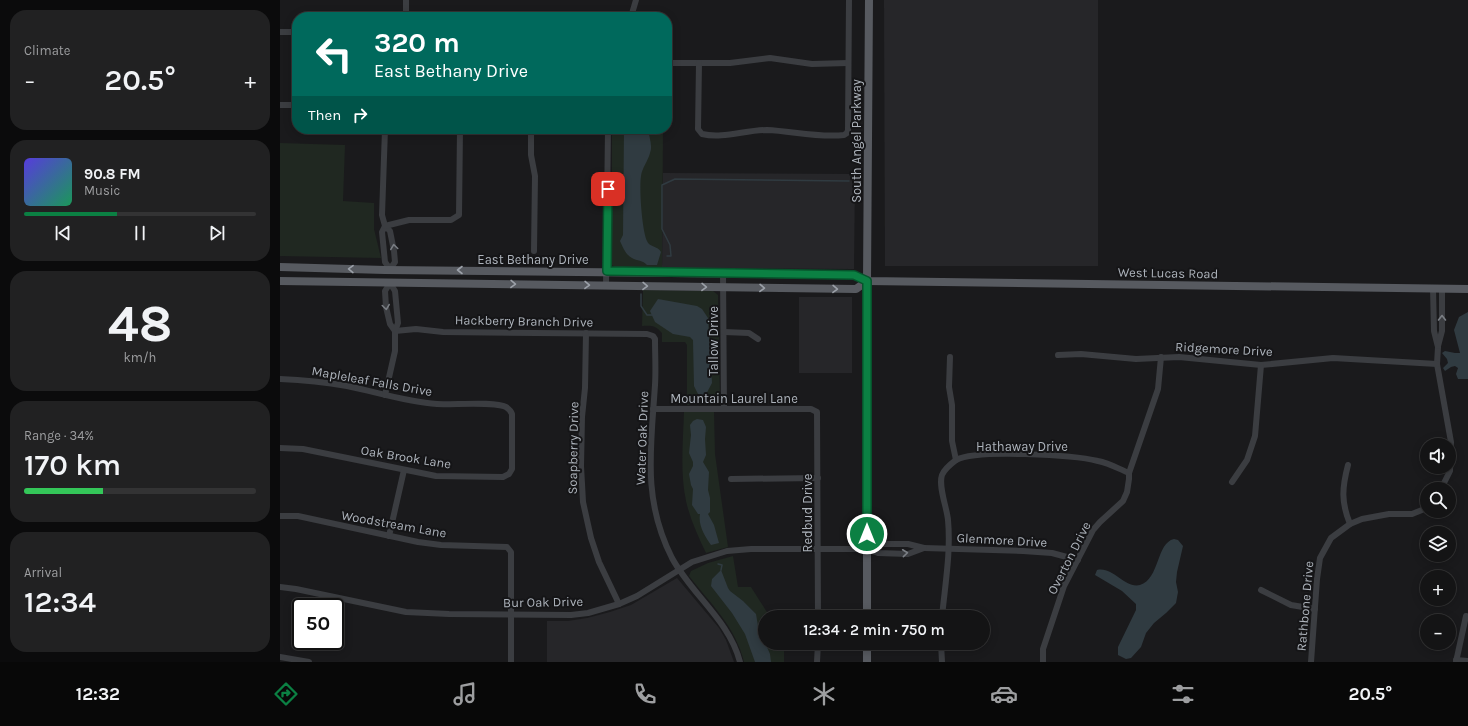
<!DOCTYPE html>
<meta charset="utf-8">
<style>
body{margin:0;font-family:Karla,sans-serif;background:#212122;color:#f1f3f6;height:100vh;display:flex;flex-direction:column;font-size:15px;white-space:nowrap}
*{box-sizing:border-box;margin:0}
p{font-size:13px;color:#9d9ea0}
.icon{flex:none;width:22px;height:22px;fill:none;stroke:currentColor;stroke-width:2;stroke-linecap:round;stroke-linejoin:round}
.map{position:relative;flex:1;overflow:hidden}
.details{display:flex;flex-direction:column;gap:10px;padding:10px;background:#0b0b0c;width:280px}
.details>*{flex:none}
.hud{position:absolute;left:12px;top:12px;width:380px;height:122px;border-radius:16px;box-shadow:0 2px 10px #0003,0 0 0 1px #333334;background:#00695c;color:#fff;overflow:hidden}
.fabs{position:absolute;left:1140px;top:438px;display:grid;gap:8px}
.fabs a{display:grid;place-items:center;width:36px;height:36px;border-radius:50%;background:#141415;box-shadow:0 2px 10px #0003,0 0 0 1px #333334;font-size:20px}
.speed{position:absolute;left:12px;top:598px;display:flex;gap:8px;font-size:20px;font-weight:700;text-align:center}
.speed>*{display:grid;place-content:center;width:52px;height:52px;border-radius:50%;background:#141415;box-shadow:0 2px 10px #0003,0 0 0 1px #333334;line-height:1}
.speed .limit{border:2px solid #111;border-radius:6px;background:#fff;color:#111}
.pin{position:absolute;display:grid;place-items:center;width:34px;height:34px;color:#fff;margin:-17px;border-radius:8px;box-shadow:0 2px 6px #0006}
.me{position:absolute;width:44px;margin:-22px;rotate:0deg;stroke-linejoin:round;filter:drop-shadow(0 0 3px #0008)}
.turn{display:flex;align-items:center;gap:14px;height:84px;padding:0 16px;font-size:18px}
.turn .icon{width:52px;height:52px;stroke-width:2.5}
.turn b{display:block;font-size:28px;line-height:34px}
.then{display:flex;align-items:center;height:38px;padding:0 16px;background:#0003;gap:8px;font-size:15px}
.big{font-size:30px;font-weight:600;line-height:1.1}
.details .widget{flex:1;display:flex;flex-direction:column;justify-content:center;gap:6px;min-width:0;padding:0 14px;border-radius:16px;background:#212122}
.details .dial{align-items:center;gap:0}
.dial b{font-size:52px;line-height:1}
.song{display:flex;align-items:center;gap:12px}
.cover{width:48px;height:48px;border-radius:6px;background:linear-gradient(135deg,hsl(250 70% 55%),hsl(150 70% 35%))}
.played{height:4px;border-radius:2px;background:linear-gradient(90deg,#0b8043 40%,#333334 40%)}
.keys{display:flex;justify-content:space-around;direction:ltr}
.heat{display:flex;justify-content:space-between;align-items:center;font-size:22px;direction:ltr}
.charge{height:6px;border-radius:3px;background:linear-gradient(90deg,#34c759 34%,#333334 0)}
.trip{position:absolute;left:478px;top:610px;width:232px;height:40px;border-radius:20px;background:#141415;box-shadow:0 2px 10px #0003,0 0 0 1px #333334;font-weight:600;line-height:40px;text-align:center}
.menu{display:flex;height:64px;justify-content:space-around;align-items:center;background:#080808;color:#9d9ea0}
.menu .icon{width:28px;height:28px}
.menu .current{color:#0b8043}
.menu b{font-size:18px;color:#f1f3f6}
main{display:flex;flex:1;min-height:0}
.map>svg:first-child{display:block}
</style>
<main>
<section class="details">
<div class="widget"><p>Climate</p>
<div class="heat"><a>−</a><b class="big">20.5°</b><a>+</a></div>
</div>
<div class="widget">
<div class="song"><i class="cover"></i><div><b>90.8 FM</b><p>Music</p></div></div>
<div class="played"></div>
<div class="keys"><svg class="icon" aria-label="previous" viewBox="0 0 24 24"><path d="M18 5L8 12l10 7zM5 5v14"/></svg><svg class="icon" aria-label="pause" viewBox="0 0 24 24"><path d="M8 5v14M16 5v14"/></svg><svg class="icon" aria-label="next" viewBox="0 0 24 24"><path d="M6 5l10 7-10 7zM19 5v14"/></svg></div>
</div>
<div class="widget dial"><b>48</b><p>km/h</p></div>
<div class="widget"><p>Range · 34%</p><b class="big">170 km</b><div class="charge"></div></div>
<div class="widget"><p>Arrival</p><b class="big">12:34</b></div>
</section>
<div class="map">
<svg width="1188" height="662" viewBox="0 0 1188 662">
<rect width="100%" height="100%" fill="#1a1a1c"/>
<g fill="#262629">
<path d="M604,0h214v266h-213z"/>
<path d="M383,173l192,1 -1,95 -192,-1z"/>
<rect x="519" y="297" width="53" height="76"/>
<path d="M397,578l42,50 7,12 8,22h-187v-41h21l19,-3 23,-6 21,-7z"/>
</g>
<g fill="#202821">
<path d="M332,129h51l-1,139h-46l-4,-3z"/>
<path d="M0,143l65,2 -2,56 31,2v26l7,29 -101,-2z"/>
<path d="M363,290l70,1 5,4 2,105 -2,4 -31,1v-60l-2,-3h-23v-9c-6,-7 -10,-8 -20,-7z"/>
<path d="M404,412h30l1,42 13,93 -22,6c-8,-17 -16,-34 -20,-52 -6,-28 -3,-60 -2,-89z"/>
<path d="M453,556l5,31h13l19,30h-5v26h19v19h-40c-8,-35 -34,-59 -55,-86l2,-5 17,-8z"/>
</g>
<g fill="#303b41">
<path d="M344,129h24c1,8 5,17 2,24 -2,8 -8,15 -9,23 -2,12 1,54 6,65 2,6 11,5 14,11l-4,13h-10c-4,-5 -10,-4 -15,-7 -7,-4 -9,-11 -12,-17l3,-6z"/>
<path d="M378,299l39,7 5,3 6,9 4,65 -8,15 -6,-4 -4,-8 -1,-46 -3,-3 -17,-3 -18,-12 -5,-11z"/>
<path d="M1188,312v67h-10l-2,-5 2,-6 -3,-2 -4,1 -6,4 -2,-3 5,-5 -1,-4 -5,-6 3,-2 10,2h5l-6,-23 5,-13z"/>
<path d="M417,419l6,1 3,7 -1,12 1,16 -3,7 6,10 -1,18 2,8v14l-2,2 6,11 5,18 -8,2c-6,-9 -13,-19 -11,-31h-2l-6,-9 1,-16 -2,-4 -2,-11 4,-8v-4l-4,-9 2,-18 -1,-10 3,-4z"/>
<path d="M894,539l4,1 5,6 -6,26 -1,10 2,10 -2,11 -10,10 -12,10 -8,10 -5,14 -10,11 -5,1 -8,-4v-8l18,-37v-6l-14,-13 -27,-16 2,-5c16,-4 28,19 43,15 20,-6 16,-42 34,-46z"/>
<path d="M441,570l7,18 2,3 13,10 13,13 2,12 12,28 1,8h-16l-10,-28 -13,-21 -21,-27 1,-7z"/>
</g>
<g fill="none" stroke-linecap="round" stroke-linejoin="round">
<g stroke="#303b41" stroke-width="1.5">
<path d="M387,256h4l-1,-11 -8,-16v-44l13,-6 174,2"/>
<path d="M361,294v12l6,9h5"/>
<path d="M421,401l1,-6"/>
<path d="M438,564l4,1 -1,5"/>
</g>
<g stroke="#3b3d41" stroke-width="6">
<path d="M126,0v17"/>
<path d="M351,17l5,-17"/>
<path d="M0,32h17"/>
<path d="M387,63h63l40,-5 42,6 36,-1"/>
<path d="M419,63l-1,66 4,5c21,5 43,-4 65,-4 25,1 51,8 77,5l3,-2 1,-3 1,-130"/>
<path d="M0,105h17"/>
<path d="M251,129v26l4,21 -1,75"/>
<path d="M105,226l5,5 4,20 1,11 -5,7 -5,-7 -3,-30 3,-6 -3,-11 3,-86"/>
<path d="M105,226l24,-6h42l8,-5 1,-86"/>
<path d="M443,273l1,136"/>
<path d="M326,286l2,-157"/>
<path d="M1153,288l1,43 4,16 -1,17 14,78 -1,29 -9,18"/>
<path d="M115,331l21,-2 27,3 204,2 6,2 2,3c0,16 1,31 0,46 -4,63 -13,114 17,173 20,37 57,62 68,104"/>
<path d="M444,332l25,1 9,6"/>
<path d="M306,333l-1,55 -3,29 -1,49 2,36 8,36 8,24 20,42"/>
<path d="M1158,346l4,-15v-42"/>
<path d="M778,355l23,-1 55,5 43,-2 82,8 72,-7 104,6"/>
<path d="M670,357l-1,30 3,18v36l4,19"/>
<path d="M0,379c23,1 44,3 67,7 30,6 59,16 90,18 15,1 58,-3 69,3 3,2 5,4 6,7v55l-3,5 -6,3 -67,-1 -133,-27 -23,-1"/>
<path d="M105,395l10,-44v-20l3,-8 -3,-32 -5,-8 -5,8 1,16 4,17 5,7"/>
<path d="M373,409h158l6,3 1,205"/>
<path d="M1068,465c-6,23 -7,37 2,59"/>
<path d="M451,479l87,-1"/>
<path d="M952,482l15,-22 8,-24 6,-71"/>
<path d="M0,516h18l120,26 23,3 66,2 4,5v110"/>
<path d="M109,536l15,-66"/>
<path d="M644,548l99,3 29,2 26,7"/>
<path d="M0,587l16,2 110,23 43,2 122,1 17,-2 31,-9 18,-8 55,-34 35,-11 24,-2h116l11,4 30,1 16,-6 -16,-4h-30l-11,5"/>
<path d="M981,590l30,15 24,4"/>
<path d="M662,617c3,-32 9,-65 6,-97 -1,-12 -10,-34 -6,-45 2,-5 10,-12 14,-15 21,-11 118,-5 142,1 11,2 21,8 31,12"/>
<path d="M661,643l1,19"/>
<path d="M0,657l29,5"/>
<path d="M1176,660l12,1"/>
<path d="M537,662l1,-19"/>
<path d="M763,662v-13l21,-63 29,-56 7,-8 23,-21 4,-9 2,-13v-6l29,-84 3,-32"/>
<path d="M1031,662l6,-83 3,-21 11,-20 19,-14 12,-5 27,-5h23l15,-6"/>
<path d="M1176,662l10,-46"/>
</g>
<g stroke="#575a60" stroke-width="8">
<path d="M0,267l105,3 469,5 13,6 601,8"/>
<path d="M0,281l576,8 11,-8"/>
<path d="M587,617v-336l2,-281"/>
<path d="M587,662v-19"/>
</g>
</g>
<defs><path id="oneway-chevron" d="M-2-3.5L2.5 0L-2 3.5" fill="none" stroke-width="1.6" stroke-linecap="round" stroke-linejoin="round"/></defs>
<g stroke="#7a7e84">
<use href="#oneway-chevron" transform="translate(114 247) rotate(-98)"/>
<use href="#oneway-chevron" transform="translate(106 307) rotate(82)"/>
<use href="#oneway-chevron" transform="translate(1162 318) rotate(-90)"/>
<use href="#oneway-chevron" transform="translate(625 553) rotate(-6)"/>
</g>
<g stroke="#9ca1a9">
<use href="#oneway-chevron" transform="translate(71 269) rotate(-179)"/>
<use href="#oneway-chevron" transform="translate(180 270) rotate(-180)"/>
<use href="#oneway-chevron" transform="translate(233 284) rotate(1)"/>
<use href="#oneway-chevron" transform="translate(307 285) rotate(1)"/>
<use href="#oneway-chevron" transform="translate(365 286) rotate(1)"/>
<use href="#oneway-chevron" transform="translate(424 287) rotate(1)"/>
<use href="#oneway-chevron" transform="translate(482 288) rotate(1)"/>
<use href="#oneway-chevron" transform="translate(555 289) rotate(1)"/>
</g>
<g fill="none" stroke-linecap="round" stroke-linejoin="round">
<defs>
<path id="route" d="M328,189l-1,82 247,4 13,6v253"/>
</defs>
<use href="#route" stroke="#07532c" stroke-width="10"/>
<use href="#route" stroke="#0b8043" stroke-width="7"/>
</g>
<g text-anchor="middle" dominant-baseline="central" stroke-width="4" stroke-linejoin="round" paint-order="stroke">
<g font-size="13" fill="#adb3bb" stroke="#151517">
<text transform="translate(576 141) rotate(-90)">South Angel Parkway</text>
<text x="253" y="259">East Bethany Drive</text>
<text transform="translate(888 273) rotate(1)">West Lucas Road</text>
<text transform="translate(244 321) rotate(1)">Hackberry Branch Drive</text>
<text transform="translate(433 341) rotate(-90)">Tallow Drive</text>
<text transform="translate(944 349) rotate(3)">Ridgemore Drive</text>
<text transform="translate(92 381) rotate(10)">Mapleleaf Falls Drive</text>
<text x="454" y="398">Mountain Laurel Lane</text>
<text transform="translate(362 438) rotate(-88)">Water Oak Drive</text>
<text x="742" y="446">Hathaway Drive</text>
<text transform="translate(293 448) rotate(-89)">Soapberry Drive</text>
<text transform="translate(126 457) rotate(9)">Oak Brook Lane</text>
<text transform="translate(527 513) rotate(-90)">Redbud Drive</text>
<text transform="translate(114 524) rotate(10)">Woodstream Lane</text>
<text transform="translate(722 540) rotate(3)">Glenmore Drive</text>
<text transform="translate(789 558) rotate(-63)">Overton Drive</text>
<text transform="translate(263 602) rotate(-1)">Bur Oak Drive</text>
<text transform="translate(1025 606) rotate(-85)">Rathbone Drive</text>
</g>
</g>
</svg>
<div class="fabs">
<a><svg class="icon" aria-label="sound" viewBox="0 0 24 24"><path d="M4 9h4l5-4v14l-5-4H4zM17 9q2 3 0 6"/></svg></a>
<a><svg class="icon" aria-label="search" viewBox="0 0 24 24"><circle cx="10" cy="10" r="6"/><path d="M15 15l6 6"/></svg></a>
<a><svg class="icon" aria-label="layers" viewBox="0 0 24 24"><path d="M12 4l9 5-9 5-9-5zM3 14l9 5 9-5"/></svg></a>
<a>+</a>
<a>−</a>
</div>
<div class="speed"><div class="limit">50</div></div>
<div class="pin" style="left:328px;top:189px;background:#d93025"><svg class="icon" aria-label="arrive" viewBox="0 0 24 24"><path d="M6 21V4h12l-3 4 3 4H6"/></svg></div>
<svg class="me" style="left:587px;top:534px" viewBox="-20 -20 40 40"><circle r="17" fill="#0b8043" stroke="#fff" stroke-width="3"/><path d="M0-11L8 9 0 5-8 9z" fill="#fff"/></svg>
<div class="trip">12:34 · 2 min · 750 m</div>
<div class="hud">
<div class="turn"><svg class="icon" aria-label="left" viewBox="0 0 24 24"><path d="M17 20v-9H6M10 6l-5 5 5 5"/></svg><div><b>320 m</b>East Bethany Drive</div></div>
<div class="then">Then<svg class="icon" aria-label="right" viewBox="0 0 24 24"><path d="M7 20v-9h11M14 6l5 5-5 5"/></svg></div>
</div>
</div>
</main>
<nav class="menu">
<b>12:32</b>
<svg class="icon current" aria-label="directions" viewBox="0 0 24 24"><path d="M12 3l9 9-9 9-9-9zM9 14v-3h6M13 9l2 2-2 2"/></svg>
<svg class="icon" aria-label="music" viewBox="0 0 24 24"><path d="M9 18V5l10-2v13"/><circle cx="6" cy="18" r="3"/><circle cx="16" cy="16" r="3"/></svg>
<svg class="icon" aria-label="phone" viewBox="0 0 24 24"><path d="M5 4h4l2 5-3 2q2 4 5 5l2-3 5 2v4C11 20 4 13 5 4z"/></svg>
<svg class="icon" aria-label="climate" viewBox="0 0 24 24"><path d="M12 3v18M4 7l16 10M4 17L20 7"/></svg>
<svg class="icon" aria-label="car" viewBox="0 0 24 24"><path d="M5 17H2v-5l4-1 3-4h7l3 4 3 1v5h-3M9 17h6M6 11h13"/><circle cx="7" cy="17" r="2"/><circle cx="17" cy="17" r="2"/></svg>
<svg class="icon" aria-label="filters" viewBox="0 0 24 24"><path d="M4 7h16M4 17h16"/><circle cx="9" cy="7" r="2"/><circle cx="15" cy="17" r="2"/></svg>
<b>20.5°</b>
</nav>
